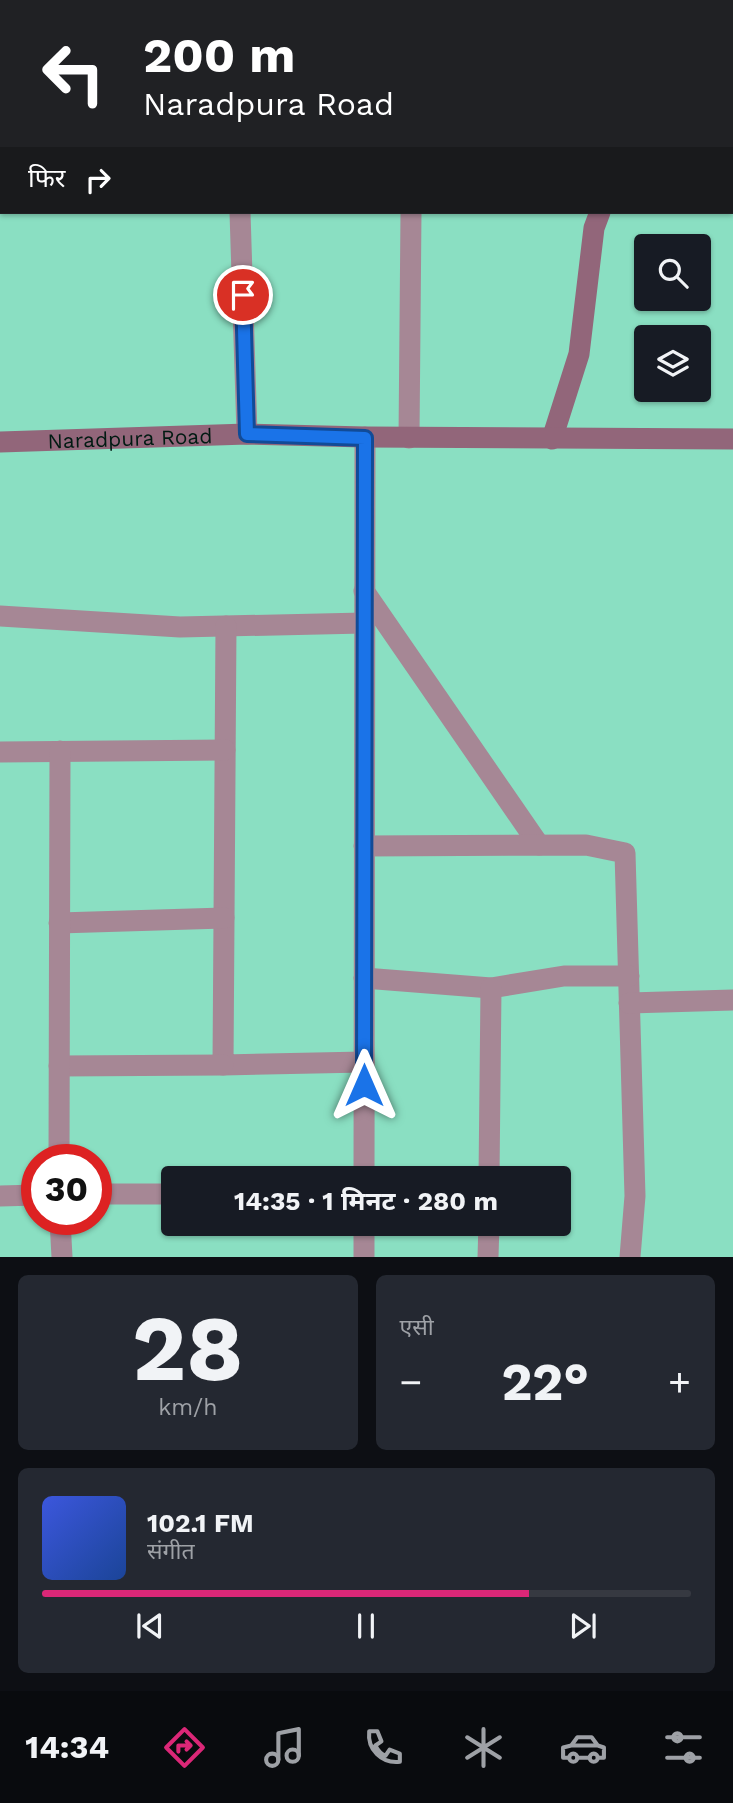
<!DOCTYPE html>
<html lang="hi">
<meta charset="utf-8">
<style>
body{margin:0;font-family:"Work Sans","Noto Sans Devanagari",sans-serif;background:#242831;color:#f1f3f6;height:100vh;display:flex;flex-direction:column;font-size:26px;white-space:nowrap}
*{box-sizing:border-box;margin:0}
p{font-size:23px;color:#9ea1a6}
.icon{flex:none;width:38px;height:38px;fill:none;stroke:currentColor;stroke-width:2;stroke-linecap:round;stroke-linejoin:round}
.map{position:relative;height:1257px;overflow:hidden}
.side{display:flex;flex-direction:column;gap:18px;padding:18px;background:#0d0f14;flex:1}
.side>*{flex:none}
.banner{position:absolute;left:0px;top:0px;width:733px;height:214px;box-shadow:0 2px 5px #0004;background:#202124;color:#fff;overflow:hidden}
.tools{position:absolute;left:634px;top:234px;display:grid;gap:14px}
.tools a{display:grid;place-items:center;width:77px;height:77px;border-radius:7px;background:#171b24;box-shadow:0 2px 5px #0004;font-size:35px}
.speed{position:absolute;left:21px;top:1144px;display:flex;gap:14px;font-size:35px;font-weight:700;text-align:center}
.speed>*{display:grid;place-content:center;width:91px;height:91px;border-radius:50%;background:#171b24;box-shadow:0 2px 5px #0004;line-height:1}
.speed .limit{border:10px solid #d22;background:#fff;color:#111}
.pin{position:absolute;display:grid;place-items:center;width:60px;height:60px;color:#fff;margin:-30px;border:4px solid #fff;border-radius:50%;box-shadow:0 2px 7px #0007}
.me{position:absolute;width:77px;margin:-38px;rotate:0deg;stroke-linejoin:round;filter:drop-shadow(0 0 5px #0008)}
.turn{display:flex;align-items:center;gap:24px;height:147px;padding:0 28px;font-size:32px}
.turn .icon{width:91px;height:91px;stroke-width:2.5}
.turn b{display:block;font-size:49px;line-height:60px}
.then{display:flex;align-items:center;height:66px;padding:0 28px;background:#0003;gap:14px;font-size:26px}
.big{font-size:52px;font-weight:700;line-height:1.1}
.side .card{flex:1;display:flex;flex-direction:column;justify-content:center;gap:10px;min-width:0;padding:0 24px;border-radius:10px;background:#242831}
.side .dial{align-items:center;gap:0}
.dial b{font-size:91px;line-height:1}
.song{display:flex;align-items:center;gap:21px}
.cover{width:84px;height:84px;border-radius:10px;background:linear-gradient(135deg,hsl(230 70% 55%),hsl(220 70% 35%))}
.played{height:7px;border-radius:4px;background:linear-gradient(90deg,#db2777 75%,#363941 75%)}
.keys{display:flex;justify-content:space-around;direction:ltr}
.heat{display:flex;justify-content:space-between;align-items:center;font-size:38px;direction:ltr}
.side .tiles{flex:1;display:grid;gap:18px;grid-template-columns:1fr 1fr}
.card:last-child{grid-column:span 2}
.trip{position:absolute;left:161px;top:1166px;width:410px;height:70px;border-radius:7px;background:#171b24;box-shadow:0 2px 5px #0004;font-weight:700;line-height:70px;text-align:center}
.dock{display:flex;height:112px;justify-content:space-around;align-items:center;background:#090b0e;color:#9ea1a6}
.dock .icon{width:49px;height:49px}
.dock .selected{color:#db2777}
.dock b{font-size:32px;color:#f1f3f6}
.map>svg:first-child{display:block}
</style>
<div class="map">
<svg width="733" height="1257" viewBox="0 0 733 1257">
<rect width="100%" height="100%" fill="#8adfc2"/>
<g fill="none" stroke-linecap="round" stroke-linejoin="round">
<path stroke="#60a28c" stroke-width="3.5" stroke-dasharray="3.5 3.5" stroke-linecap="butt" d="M732,184h1"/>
<g stroke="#a68795" stroke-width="21">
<path d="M96,0v2"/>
<path d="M315,0v2"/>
<path d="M419,2l15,-2"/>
<path d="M0,85l2,10"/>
<path d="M240,212l7,222"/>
<path d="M409,438l2,-226"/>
<path d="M364,591l175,254"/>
<path d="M0,616l180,11 184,-4"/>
<path d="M226,626l-3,439 141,-3"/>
<path d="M0,752l225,-2"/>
<path d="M364,846l222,-1 39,8 10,343 -5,61"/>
<path d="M59,923l165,-5"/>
<path d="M364,978l127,10 73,-12h65"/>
<path d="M629,1003l104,-3"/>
<path d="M59,1066l164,-1"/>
<path d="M59,1160l1,-409"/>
<path d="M364,1178l1,-741"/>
<path d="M489,1178l2,-190"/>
<path d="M96,1194h77"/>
<path d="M0,1196l37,-1"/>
<path d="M60,1220l2,37"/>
<path d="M364,1257v-34"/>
<path d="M488,1257l1,-34"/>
</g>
<g stroke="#92667a" stroke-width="21">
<path d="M683,2l1,-2"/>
<path d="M552,439l27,-85 15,-126 6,-16"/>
<path id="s1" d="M0,442l247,-8 118,3 368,2"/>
</g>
</g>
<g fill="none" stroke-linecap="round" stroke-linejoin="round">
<defs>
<path id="route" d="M243,295l4,139 118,4 -1,647"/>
</defs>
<use href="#route" stroke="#114b97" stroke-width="18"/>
<use href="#route" stroke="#1a73e8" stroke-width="12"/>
</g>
<g text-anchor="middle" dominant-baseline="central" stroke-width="5" stroke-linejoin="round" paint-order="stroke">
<g font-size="21" fill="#001a12" stroke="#8adfc2">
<text stroke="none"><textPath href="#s1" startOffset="130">Naradpura Road</textPath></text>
</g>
</g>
</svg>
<div class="tools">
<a><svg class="icon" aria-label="search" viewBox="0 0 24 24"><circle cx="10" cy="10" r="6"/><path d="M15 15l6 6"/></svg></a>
<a><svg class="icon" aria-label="layers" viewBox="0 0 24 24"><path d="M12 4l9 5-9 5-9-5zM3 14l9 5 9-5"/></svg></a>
</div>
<div class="speed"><div class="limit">30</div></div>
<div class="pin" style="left:243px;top:295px;background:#d93025"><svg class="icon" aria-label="arrive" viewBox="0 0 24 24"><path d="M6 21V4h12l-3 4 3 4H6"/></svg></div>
<svg class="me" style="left:364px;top:1085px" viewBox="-20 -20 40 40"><path d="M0-17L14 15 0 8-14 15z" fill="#1a73e8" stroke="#fff" stroke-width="4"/></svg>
<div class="trip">14:35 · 1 मिनट · 280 m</div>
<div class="banner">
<div class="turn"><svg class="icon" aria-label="left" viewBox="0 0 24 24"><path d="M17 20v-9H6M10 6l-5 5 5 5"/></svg><div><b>200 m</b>Naradpura Road</div></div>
<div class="then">फिर<svg class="icon" aria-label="right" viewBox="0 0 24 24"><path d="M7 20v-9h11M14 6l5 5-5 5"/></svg></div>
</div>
</div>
<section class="side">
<div class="tiles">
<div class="card dial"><b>28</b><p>km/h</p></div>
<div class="card"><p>एसी</p>
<div class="heat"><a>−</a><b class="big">22°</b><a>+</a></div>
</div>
<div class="card">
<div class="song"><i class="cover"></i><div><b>102.1 FM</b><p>संगीत</p></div></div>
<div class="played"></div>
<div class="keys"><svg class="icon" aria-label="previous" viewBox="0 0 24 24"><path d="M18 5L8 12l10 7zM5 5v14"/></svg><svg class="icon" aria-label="pause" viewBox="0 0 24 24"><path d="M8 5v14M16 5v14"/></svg><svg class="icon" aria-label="next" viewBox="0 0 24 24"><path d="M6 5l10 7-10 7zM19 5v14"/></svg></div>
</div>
</div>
</section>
<nav class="dock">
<b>14:34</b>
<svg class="icon selected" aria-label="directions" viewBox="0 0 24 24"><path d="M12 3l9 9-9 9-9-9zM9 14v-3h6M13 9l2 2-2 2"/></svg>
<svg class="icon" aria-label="music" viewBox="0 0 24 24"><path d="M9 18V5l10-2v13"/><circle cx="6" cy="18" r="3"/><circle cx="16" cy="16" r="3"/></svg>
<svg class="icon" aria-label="phone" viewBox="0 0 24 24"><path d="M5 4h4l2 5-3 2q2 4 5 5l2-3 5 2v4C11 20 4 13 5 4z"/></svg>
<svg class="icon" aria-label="climate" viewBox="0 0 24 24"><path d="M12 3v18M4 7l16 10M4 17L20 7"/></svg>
<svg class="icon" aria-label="car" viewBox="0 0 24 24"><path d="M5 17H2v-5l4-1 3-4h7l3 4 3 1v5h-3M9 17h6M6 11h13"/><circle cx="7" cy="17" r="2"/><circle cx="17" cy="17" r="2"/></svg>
<svg class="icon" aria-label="filters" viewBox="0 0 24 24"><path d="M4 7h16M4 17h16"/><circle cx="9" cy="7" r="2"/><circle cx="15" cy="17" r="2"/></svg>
</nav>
